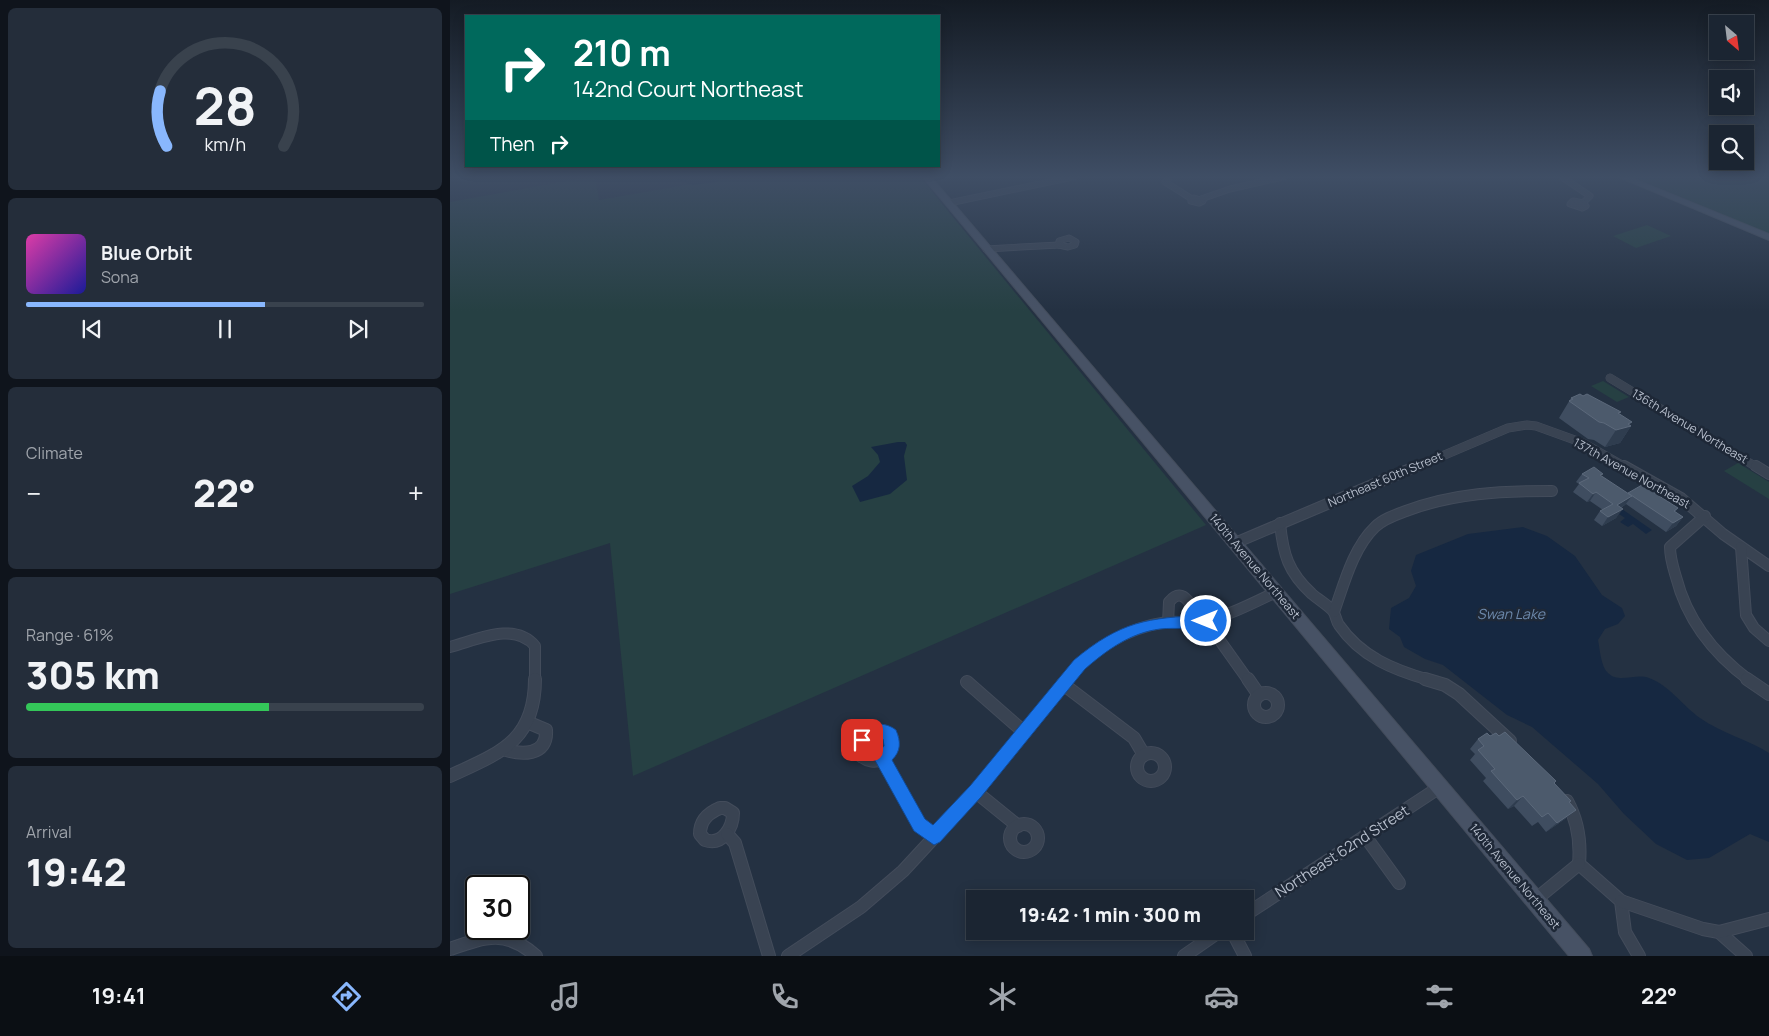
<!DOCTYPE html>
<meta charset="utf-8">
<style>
body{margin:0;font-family:Manrope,sans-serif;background:#242d3a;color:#f1f3f6;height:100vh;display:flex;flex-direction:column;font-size:19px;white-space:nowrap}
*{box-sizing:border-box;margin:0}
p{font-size:16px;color:#a0a5ac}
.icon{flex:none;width:28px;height:28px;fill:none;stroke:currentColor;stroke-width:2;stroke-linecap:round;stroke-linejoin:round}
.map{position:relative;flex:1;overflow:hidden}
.drawer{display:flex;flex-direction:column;gap:8px;padding:8px;background:#0f141c;width:450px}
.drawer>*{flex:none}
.banner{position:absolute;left:15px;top:15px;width:475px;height:152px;border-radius:0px;box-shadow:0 2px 12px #0003,0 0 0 1px #39424d;background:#00695c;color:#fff;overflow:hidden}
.needle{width:32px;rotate:152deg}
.controls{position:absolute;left:1259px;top:15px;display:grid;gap:10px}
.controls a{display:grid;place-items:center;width:45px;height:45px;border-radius:0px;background:#1b2532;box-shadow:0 2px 12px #0003,0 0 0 1px #39424d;font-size:25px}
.speed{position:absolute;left:15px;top:875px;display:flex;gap:10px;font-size:25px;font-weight:700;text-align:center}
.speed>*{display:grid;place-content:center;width:65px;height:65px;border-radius:50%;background:#1b2532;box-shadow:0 2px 12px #0003,0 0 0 1px #39424d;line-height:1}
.speed .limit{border:2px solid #111;border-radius:8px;background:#fff;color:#111}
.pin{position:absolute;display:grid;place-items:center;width:42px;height:42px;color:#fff;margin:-21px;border-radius:10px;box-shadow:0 2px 8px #0006}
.me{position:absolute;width:55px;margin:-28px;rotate:270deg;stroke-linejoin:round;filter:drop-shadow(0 0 4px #0008)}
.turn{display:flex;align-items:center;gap:18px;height:105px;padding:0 25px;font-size:22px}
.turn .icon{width:65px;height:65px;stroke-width:2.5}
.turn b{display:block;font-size:35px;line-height:42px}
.then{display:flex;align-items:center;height:48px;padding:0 25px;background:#0003;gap:10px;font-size:19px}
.big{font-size:38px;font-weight:800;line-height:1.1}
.drawer .card{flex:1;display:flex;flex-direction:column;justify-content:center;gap:8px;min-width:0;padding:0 18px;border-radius:8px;background:#242d3a}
.drawer .dial{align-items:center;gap:0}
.dial svg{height:130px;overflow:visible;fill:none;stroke:#39424d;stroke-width:7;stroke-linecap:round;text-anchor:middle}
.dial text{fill:#f1f3f6;stroke:none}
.song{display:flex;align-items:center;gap:15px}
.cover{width:60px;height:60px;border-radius:8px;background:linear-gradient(135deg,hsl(320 70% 55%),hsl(240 70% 35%))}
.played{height:5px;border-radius:2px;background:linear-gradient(90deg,#89b7fd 60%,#39424d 60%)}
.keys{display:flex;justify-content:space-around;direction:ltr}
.heat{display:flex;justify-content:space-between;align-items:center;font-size:28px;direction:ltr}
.charge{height:8px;border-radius:4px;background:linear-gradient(90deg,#34c759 61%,#39424d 0)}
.trip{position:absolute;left:516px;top:890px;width:288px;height:50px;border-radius:0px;background:#1b2532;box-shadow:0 2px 12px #0003,0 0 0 1px #39424d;font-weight:800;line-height:50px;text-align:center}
.dock{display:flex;height:80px;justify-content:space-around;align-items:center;background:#0b0f14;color:#a0a5ac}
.dock .icon{width:35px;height:35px}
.dock .active{color:#89b7fd}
.dock b{font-size:22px;color:#f1f3f6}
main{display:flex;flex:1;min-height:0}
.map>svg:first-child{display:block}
</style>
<main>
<section class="drawer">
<div class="card dial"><svg viewBox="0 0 100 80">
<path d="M14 69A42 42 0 1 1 86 69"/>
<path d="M14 69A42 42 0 0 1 10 35" stroke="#89b7fd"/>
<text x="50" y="56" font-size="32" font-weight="700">28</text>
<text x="50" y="72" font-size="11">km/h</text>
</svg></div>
<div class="card">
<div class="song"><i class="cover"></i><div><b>Blue Orbit</b><p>Sona</p></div></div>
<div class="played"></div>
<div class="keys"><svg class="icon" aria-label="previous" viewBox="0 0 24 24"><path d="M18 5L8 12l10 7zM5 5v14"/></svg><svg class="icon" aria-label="pause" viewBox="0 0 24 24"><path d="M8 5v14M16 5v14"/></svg><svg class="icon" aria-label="next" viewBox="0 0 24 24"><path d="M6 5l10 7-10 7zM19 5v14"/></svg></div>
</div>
<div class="card"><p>Climate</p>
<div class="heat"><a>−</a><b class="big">22°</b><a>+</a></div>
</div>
<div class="card"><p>Range · 61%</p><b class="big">305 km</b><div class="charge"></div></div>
<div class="card"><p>Arrival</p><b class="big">19:42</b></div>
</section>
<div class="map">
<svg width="1319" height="956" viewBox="0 0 1319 956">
<rect width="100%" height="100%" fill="#243142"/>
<g fill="#264043">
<path d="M138,177h7l4,23 132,-23h189l286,348 -573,251 -23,-233 -160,51v-392z"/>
<path d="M1183,177h136v57z"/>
<path d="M1197,225l24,11 -35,12 -23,-12z"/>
<path d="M1153,381l26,16 -12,5 -26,-16z"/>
<path d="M1288,463l31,19v17l-45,-28z"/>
</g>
<g fill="#162841">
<path d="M448,442h7l2,3 -3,11 3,24 -17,14 -30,8 -8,-16 16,-10 12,-14 -2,-7 -7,-8z"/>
<path d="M1172,509l30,21 -6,4 -13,-10 -5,3 -8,-5 5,-4 -9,-6z"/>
<path d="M1073,527l24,9 28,20 27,39 20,13 3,8 -7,8 -13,5 -7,11c2,10 3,27 10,33 11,11 28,0 41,5 20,7 34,28 51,40 21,15 47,21 69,35v89l-19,-8 -41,24 -22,2 -31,-16 -32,-30 -26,-30 -66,-57 -25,-12 -64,-50 -18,-6 -21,-12 -4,-10 -11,-8 2,-21 18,-10 7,-12 -5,-15 5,-16 52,-21z"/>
</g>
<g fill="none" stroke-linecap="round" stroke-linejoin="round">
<path stroke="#162841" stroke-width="2" d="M223,177l20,7 24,-3"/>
<defs>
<g id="street-far3">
<path d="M719,177l-4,5 27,17"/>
<path d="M1112,177l28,19 -7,7"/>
<path d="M744,198l9,3 -4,2 -8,-2z"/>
<path d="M751,199l29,-10 53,-12"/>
<path d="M1123,201l10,2 3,3 -4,2 -12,-4z"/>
<path d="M499,203l124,-26"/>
<path d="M619,238l7,4 -1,3 -7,2 -9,-2v-4z"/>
<path d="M536,249l73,-4"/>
</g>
<g id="street-far2">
<path d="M1160,378l148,90"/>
<path d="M964,468l94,-40 19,-3 9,1 47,17 44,25"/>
</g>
<g id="street-far1">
<path d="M1174,466l57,32 42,36 46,32"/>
<path d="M1306,466l13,8"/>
<path d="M1255,516l-35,31c0,11 3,20 6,30 11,43 38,77 73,103"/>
<path d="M830,523c3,31 8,49 32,71 7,6 16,11 21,17 3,4 3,10 6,14 22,32 55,45 90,55"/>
<path d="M785,543l182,-77"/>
<path d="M1291,547l5,68 8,13 15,13"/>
<path d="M884,612c10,-28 19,-64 41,-85 8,-8 20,-12 31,-16 48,-18 95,-20 146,-20"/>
<path d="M756,621l42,59"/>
<path d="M718,623l1,-21c15,-19 25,8 28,19"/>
<path d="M0,647c27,-7 64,-26 85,-1v34"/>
<path d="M617,680c25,-31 59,-52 100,-58 13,-1 26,2 38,-1 25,-6 48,-18 71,-29"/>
</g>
<g id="street">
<path d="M798,679l11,16"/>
<path d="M975,679l20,6 14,9 51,47"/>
<path d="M1297,679l22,15"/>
<path d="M517,682l57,50"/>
<path d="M613,684l71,54 10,17"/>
<circle cx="816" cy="705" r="12"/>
<path d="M427,731l10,2 5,5c0,20 -16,30 -32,17 -1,-13 6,-19 17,-24z"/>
<path d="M53,749c17,6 45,8 43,-19l-19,-8"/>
<circle cx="701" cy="767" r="14"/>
<path d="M432,759l37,66 15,11"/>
<path d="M0,776c50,-23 85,-35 85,-97"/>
<path d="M526,792l42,34"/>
<path d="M1117,801c11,20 14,40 12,63l42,37 4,31 14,24"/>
<path d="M270,808h5l8,5c0,15 -11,33 -28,27l-5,-6c0,-14 8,-21 20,-26z"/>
<circle cx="574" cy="838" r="14"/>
<path d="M277,834l8,9 34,113"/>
<path d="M915,836l34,47"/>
<path d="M1085,900l44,-36"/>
<path d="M1171,901l82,28 16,3 27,24"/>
<path d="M795,915l195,-128"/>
<path d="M782,931l13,25"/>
<path d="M1269,932l50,-13"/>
<path d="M0,949c35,-12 56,-20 86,7"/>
<path d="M338,956l73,-49 42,-36 73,-79 92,-113"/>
<path d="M734,956l36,-25"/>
</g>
<g id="secondary">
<path d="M473,177h8l658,772 3,7h-23z"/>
<path d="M1169,177h10l140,57v6z"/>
</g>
</defs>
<use href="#street-far3" stroke="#434c5b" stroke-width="7"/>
<use href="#street-far2" stroke="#434c5b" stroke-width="9"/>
<use href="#street-far1" stroke="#434c5b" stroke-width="12"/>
<use href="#street" stroke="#434c5b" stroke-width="14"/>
<use href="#secondary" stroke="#434c5b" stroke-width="2"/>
<use href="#street-far3" stroke="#394352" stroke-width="5.5"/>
<use href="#street-far2" stroke="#394352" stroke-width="8"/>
<use href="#street-far1" stroke="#394352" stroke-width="10"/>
<use href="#street" stroke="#394352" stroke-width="12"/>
<use href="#secondary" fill="#475265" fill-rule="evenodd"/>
</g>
<g fill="#3f4d60">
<path d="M1121,398l59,27 1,1 -11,17 -15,4 -11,-7 -6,-1 -29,-21z"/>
<path d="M1132,474l19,2 27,18v-1l50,15 -3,4 8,5 -7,9 -10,6 -40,-28 -5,4 -5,10 -14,8 -8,-6 6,-9 3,-1 -13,-9 -3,1 -14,-10 6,-8 -3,-2z"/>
<path d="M1040,736h9l55,47 15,20 7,7 -11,9 -19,13 -8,-10 -6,4 -18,-20 -6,3 -25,-28 3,-3 -16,-18 5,-6 -5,-5 8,-10z"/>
</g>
<g fill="#2f3d4f">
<path d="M1182,422l-3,4h2l-11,17 -15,4 11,-17z"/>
<path d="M1146,492l-6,9 -3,1 6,-8z"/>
<path d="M1182,496l-7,9 -15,8 7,-8z"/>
<path d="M1173,509l-7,9 -14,8 6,-9z"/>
<path d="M1233,517l-7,9 -10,6 7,-9z"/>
<path d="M1073,796l-9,10 -6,3 9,-9z"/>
<path d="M1126,810l-11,9 -19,13 11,-9z"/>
</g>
<g fill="#4c5a6c" stroke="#5c697b">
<path d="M1130,394l3,2 4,-2 34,18 -3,1 14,9 -4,2 3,2 -15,4 -12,-7 -5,-1 -30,-21 4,-2 -2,-1z"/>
<path d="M1144,467l9,7 -3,1 32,21 -15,9 6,4 -15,8 -8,-6 13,-7 -17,-12 -3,2 -14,-11 10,-5 -7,-4z"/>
<path d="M1192,485l36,23 -4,3 9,6 -10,6 -45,-30z"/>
<path d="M1055,732l51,49 -2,2 17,18 -2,1 7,8 -19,13 -9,-10 -6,4 -19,-21 -6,4 -26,-29 4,-2 -17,-19 6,-4 -6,-7 9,-6 3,3 6,-3 3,3z"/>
</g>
<linearGradient id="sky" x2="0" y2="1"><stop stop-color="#141b24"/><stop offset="0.57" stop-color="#3f4e65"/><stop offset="1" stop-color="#3f4e65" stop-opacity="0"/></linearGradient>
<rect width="1319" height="311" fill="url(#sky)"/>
<path fill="#1a73e8" stroke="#114b97" d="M756,615l4,2 2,4 -2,4c-15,6 -34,2 -50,4 -30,4 -53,21 -75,40l-104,128 -41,45 -6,3 -20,-14 -37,-67 -3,-5 3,-5 7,-8 -1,-7 -7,-1 -14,10 -5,-2 -2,-6c7,-16 27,-21 41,-10 5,12 5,21 -4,30l33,59 8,6 37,-39 104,-126c47,-39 73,-42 132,-45z"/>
<g text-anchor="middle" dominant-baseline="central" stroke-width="5" stroke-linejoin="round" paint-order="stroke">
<g font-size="12" fill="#b6becc" stroke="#1e2837">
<text transform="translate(1240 426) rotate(31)">136th Avenue Northeast</text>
<text transform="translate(1182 473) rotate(29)">137th Avenue Northeast</text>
<text transform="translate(935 479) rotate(-23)">Northeast 60th Street</text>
<text transform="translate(805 566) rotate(50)">140th Avenue Northeast</text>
<text transform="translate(1065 876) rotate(50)">140th Avenue Northeast</text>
</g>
<g font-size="14" font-style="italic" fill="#6d89ac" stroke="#1e2837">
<text x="1061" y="613">Swan Lake</text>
</g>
<g font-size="15" fill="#b6becc" stroke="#1e2837">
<text transform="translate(892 851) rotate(-33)">Northeast 62nd Street</text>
</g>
</g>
</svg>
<div class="controls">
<a><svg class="needle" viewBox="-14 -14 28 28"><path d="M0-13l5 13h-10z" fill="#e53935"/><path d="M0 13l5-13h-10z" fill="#a0a5ac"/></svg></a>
<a><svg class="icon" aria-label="sound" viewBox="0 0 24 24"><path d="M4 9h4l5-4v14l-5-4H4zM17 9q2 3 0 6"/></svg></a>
<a><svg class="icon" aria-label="search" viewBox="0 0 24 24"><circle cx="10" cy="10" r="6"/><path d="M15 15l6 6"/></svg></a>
</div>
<div class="speed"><div class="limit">30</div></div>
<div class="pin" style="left:412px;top:740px;background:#d93025"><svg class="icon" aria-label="arrive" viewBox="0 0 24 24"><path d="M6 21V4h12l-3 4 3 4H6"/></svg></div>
<svg class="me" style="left:756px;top:621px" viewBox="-20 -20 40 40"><circle r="17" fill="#1a73e8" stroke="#fff" stroke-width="3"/><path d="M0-11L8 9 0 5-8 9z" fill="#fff"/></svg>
<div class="trip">19:42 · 1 min · 300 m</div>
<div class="banner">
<div class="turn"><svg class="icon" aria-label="right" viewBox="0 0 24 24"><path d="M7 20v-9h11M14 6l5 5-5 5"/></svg><div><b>210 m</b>142nd Court Northeast</div></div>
<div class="then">Then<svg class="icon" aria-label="right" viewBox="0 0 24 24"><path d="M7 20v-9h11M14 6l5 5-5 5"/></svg></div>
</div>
</div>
</main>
<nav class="dock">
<b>19:41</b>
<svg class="icon active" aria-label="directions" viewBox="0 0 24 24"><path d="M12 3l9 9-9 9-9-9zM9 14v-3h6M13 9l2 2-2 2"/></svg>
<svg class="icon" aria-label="music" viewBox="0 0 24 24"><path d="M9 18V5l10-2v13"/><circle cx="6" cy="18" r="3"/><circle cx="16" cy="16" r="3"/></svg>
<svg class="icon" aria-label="phone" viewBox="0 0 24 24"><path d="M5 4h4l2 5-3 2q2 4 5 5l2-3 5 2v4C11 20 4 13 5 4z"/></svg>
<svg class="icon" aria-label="climate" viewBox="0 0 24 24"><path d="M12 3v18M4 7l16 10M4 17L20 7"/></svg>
<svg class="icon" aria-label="car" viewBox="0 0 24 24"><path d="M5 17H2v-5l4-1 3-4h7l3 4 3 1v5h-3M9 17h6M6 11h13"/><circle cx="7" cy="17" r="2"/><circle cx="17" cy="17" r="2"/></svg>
<svg class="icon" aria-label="filters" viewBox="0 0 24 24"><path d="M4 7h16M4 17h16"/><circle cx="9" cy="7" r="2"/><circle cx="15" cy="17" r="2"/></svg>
<b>22°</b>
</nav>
